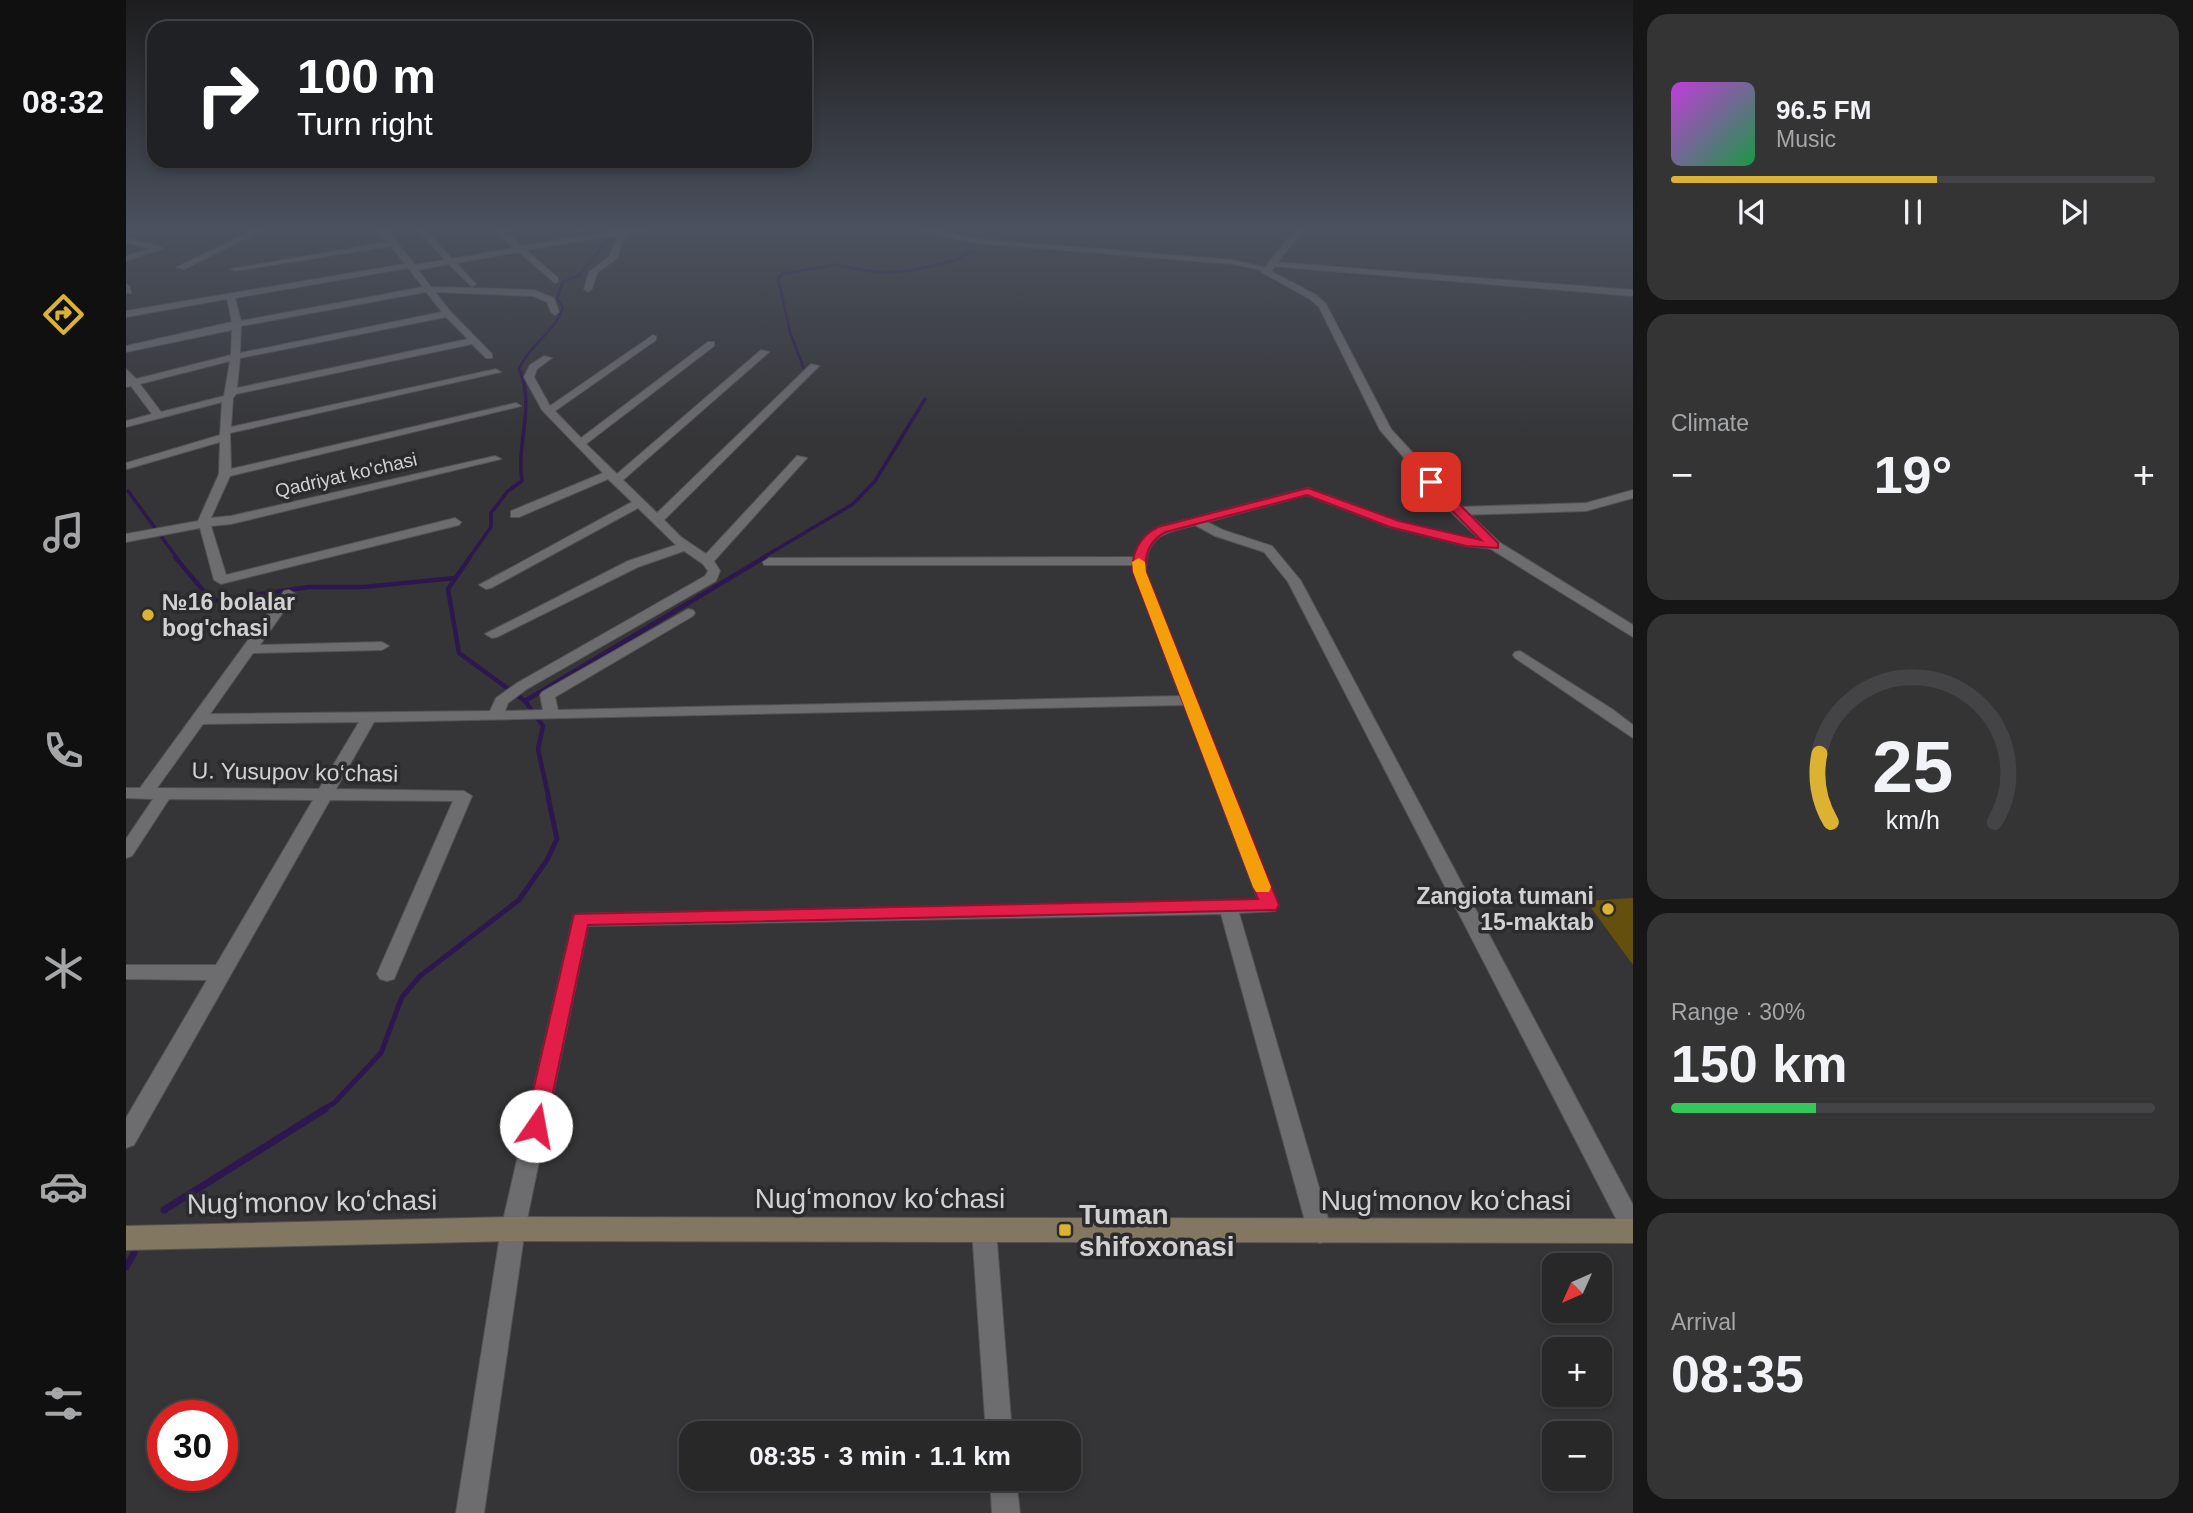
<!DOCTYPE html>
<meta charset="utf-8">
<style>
body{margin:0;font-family:Arial,sans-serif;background:#343435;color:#f1f3f6;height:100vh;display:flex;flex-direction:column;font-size:26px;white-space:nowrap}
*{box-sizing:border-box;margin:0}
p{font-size:23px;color:#a5a6a8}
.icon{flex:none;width:38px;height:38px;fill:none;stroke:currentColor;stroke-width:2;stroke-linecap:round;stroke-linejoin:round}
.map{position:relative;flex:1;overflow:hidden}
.sheet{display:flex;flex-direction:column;gap:14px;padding:14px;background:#161617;width:560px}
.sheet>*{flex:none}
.hud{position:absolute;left:21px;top:21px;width:665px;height:147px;border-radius:21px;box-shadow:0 4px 10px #0003,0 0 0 2px #444446;background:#202124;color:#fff;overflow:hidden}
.needle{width:46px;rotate:225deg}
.tools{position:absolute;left:1416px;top:1253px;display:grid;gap:14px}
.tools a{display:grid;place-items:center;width:70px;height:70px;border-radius:14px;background:#282829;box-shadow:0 4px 10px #0003,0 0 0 2px #444446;font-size:35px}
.speed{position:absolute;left:21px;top:1400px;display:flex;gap:14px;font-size:35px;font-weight:700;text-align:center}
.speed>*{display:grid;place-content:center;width:91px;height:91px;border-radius:50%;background:#282829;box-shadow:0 4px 10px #0003,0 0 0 2px #444446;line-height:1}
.speed .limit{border:10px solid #d22;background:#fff;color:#111}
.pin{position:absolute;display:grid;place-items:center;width:60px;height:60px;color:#fff;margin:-30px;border-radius:14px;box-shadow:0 4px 10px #0006}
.me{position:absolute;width:77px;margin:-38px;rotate:12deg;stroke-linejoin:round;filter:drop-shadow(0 0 5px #0008)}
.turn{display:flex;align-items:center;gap:24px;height:147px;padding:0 35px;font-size:32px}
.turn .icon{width:91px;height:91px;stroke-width:2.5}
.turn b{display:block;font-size:49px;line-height:60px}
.big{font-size:52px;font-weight:700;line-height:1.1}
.sheet .tile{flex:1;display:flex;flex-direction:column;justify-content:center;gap:10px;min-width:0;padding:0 24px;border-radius:21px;background:#343435}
.sheet .dial{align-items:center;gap:0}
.dial svg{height:182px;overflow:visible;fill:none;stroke:#444446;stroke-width:7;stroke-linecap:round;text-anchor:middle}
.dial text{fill:#f1f3f6;stroke:none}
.song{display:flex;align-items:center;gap:21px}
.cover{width:84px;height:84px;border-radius:10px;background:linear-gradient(135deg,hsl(290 70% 55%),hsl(140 70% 35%))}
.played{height:7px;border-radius:4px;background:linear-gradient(90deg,#dcb233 55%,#444446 55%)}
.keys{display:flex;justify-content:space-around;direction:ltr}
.heat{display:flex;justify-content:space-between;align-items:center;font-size:38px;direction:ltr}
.charge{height:10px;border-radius:5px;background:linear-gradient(90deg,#34c759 30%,#444446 0)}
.trip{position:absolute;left:553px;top:1421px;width:402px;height:70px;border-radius:21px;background:#282829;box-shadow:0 4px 10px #0003,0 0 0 2px #444446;font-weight:700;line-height:70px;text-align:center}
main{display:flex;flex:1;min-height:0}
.menu{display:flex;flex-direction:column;width:126px;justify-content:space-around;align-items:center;background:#101010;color:#a5a6a8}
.menu .icon{width:49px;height:49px}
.menu .active{color:#dcb233}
.menu b{font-size:32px;color:#f1f3f6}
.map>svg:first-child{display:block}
</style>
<main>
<nav class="menu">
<b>08:32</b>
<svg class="icon active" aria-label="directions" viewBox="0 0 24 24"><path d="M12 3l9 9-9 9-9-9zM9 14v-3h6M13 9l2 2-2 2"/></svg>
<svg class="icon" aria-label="music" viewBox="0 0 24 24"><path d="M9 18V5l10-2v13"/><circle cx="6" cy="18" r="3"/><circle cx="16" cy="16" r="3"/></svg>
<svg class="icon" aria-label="phone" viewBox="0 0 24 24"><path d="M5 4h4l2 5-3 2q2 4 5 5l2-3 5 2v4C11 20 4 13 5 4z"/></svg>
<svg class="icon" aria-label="climate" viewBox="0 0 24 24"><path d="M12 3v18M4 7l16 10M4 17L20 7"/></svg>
<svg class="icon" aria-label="car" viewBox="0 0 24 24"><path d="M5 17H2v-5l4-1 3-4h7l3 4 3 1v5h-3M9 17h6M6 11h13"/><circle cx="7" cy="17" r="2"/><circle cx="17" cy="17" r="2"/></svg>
<svg class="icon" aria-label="filters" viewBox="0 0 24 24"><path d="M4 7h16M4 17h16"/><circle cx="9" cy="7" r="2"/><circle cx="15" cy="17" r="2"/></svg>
</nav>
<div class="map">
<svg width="1507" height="1513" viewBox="0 0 1507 1513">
<rect width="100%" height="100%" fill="#353537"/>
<path fill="#654f0f" d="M1507,898v67l-47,-64z"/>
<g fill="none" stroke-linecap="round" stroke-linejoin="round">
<g stroke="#2c184e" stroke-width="2.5">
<path d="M678,369l-14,-37 -12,-54 4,-4 51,-9 52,8 29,-3 39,-9 21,-10"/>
<path d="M395,373l-2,-4c10,-24 35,-36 44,-61l-6,-10 6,-16 16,-7 39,-47"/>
</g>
<g stroke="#2c184e" stroke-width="3.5">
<path d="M2,491l49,67"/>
<path d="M343,558l22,-31v-14l17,-22 14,-10c-6,-38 13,-73 -2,-110"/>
<path d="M636,558l91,-54 22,-23 50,-82"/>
</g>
<g stroke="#2c184e" stroke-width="4.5">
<path d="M49,557l37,44 97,-14h55l91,-9"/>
<path d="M344,557l-22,32 11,64 66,48"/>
<path d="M423,799l-11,-50 5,-23 -18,-25 240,-144"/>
</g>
<path stroke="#2c184e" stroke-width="5" d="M196,1110l12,-7 47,-50 21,-56 18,-21 99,-76 28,-40 10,-21 -9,-42"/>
<g stroke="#2c184e" stroke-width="7">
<path d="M38,1210l161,-101"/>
<path d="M0,1267l8,-14"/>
</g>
<g fill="#2c184e" fill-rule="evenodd">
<path d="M1372,228h106l-3,2z"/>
<path d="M1500,228h7v3l-6,-2z"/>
</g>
<defs>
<g id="minor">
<path d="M132,228h10l-84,41 -7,-2z"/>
<path d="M244,228l17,2 28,35 30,-5 -29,-32h8l28,31 62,-11 -20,-20h8l20,18 59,-10 -8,-8h8l8,6 34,-5 33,-1 -30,6 -9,24 -20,15 -5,16 -4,3 -4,-3 5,-17 20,-15 9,-22 -92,15 32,28v4l-3,1 -36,-31 -63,11 20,21 -4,3 -23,-23 -31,6 13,17 103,3 20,8 5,14 -4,3 -4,-3 -4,-10 -14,-6 -98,-4 16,20 41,42v4h-6l-14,-14 -236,50 -3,4 -2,29 265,-58 5,3 -271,61 1,36 285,-66 5,3 -291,70 -19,42 20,-2 264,-60 6,3 -270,65 -20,2 15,49 229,-57 6,4 -2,3 -238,59 -7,-4 -14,-52 -74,14v-8l72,-13 21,-47 1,-32 -93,27 -1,-6 94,-28 2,-33 -96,25v-6l26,-7 -21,-28 -5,1v-18l10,10 95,-24 1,-25 -106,22v-6l106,-24 -5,-23 -101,18v-6l279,-47 -14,-18 -156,25 -4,-2 157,-27 -7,-8zM282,268l15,19 -182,34 -6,-23zM300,292l16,20 -202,41 1,-27zM320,317l22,22 -231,49 3,-30zM104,361l-6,35 -63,16 -21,-28z"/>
<path d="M783,228h16l50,11 257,21 39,9 -4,2 -35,-7 -257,-21z"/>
<path d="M0,238l35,9 1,2 -36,12v-5l24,-7 -24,-7z"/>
<path d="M1147,262l360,28v6l-363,-30z"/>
<path d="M0,284l4,3 1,6h-5z"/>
<path d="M527,335l3,1v4l-101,71 26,27 127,-96h6v4l-128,98 31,30 144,-124 8,2 -146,128 34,33 154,-149 8,2 -155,154 17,17 25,17 91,-98 10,2 -93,103 6,10 -4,10 -189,108 -19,14 -3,8 38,-1 -3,-15 2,-3 146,-83 5,1 2,3 -2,3 -138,81 3,13 622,-14 -46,-124 -1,-7h-369l-1,-3 6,-4 365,-1 9,-18 15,-12 150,-39 90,33 68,17 32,4 2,3 -6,4 -28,-3 -76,-19 -83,-32 -100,27 16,8 49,16 29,35 332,624v34l-8,-3 -337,-654 -24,-30 -49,-16 -20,-11c-29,8 -51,10 -49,47l132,334 -3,5 -36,2 93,319 -4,8 -8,3 -8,-3 -4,-8 -87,-318 -633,12 -63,303 -41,284h-28l45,-284 73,-315 684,-14 -74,-195 -810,17 -38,67 128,2 8,5 -78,183 -7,2 -7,-2 -3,-5 76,-173 -123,-1 -196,345 -8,3v-30l81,-138 -81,-1v-14h90l97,-165 -144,-1 -37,57 -6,2v-19l27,-40 -27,-1v-10h14l144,-197 5,-1 7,4 -36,51 122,-3 7,4 -7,4 -129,3 -43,61 280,-3 6,-13 21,-15 188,-107 3,-5 -5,-7 -19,-13 -46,16 -141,70 -5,1 -7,-4 143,-73 48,-16 -38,-37 -147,80 -5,1 -7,-4 153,-83 -24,-23 -89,38h-8v-6l92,-38 -61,-63 -18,-33 6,-12 14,-9 8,2 -15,11 -3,8 16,29zM233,722l-40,67 -162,-1 46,-64z"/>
<path d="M1507,490v8l-47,13 -128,4 -6,-4 6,-4 128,-4z"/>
<path d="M1394,651l92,58 21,16v13l-118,-80 -2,-3 2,-3z"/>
<path d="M858,1219l8,3 4,8 16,203h-26l-14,-203 4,-8z"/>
<path d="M864,1479h26l4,34h-28z"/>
</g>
<path id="tertiary" d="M1170,228h9l-34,43 45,24 10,9 65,125 72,79 36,34 134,83v12l-144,-89 -36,-34 -73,-84 -61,-123 -9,-8 -49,-27z"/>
<path id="secondary" d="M387,1217l1120,2v24l-1120,-2 -387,9v-24z"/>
</defs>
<use href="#minor" stroke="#535255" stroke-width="2"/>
<use href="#tertiary" stroke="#535255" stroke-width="2"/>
<use href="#secondary" stroke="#535255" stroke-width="2"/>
<use href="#minor" fill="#6d6c6f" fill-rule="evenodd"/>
<use href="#tertiary" fill="#6d6c6f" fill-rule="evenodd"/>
<use href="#secondary" fill="#827862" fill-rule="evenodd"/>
</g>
<linearGradient id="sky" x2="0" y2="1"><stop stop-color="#1d1d1e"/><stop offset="0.52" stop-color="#4b515e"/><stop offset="1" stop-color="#4b515e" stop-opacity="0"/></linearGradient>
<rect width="1507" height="440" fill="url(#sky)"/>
<path fill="#e11d48" stroke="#92132f" stroke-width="2" d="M1305,479l4,1 63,63v5l-32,-2 -76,-19 -83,-32 -141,37c-16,8 -22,22 -20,40l133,333 -3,5 -688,15 -42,201 -3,6 -7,3 -8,-3 -3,-6 49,-212 684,-15 -125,-327c-2,-19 7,-36 25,-45l150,-39 91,33 82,19 -54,-55v-5z"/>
<path fill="#f59e0b" d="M1013,558l6,4 1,10 125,315 -2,5h-13l-3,-5 -120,-315 -1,-10z"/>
<g fill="#dcb233" stroke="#2b2b2d" stroke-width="2.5">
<circle cx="22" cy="615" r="7"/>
<circle cx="1482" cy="909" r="7"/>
<rect x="932" y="1223" width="14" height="14" rx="3.5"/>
</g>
<g text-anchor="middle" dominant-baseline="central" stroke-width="7" stroke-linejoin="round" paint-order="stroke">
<g font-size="19" fill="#d1d1d2" stroke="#2b2b2d">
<text transform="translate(220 475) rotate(-13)">Qadriyat ko'chasi</text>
</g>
<g font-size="23" font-weight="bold" fill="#d1d1d2" stroke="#2b2b2d" text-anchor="start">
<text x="36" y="602">№16 bolalar<tspan x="36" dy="26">bog'chasi</tspan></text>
<text x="1468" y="896" text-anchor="end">Zangiota tumani<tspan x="1468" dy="26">15-maktab</tspan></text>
</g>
<g font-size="23" fill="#d1d1d2" stroke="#2b2b2d">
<text transform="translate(169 772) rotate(1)">U. Yusupov ko‘chasi</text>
</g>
<g font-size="28" fill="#d1d1d2" stroke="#2b2b2d">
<text x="754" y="1198">Nugʻmonov koʻchasi</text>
<text x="1320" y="1200">Nugʻmonov koʻchasi</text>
<text transform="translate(186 1202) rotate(-1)">Nugʻmonov koʻchasi</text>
</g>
<g font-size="28" font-weight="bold" fill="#d1d1d2" stroke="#2b2b2d" text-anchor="start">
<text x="953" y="1214">Tuman<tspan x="953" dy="32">shifoxonasi</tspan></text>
</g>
</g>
</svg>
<div class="tools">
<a><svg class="needle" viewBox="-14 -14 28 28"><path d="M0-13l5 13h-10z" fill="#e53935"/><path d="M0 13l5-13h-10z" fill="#a5a6a8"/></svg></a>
<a>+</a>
<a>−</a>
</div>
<div class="speed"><div class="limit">30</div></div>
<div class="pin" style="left:1305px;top:482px;background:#d93025"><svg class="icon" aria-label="arrive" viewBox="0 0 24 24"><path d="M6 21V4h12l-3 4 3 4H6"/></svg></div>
<svg class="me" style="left:410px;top:1126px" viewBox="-20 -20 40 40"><circle r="19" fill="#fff"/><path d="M0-13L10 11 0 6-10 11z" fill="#e11d48"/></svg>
<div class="trip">08:35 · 3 min · 1.1 km</div>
<div class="hud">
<div class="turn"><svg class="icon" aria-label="right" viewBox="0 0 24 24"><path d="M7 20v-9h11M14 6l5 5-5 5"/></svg><div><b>100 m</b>Turn right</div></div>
</div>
</div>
<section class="sheet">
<div class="tile">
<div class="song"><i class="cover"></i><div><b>96.5 FM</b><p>Music</p></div></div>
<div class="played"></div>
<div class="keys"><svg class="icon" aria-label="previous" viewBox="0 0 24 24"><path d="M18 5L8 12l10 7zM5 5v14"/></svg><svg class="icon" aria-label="pause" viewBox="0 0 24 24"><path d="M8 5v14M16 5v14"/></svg><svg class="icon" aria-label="next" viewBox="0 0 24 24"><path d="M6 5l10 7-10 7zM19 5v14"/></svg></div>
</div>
<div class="tile"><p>Climate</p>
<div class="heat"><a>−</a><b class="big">19°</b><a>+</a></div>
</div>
<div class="tile dial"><svg viewBox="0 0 100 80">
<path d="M14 69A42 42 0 1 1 86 69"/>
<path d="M14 69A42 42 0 0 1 9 39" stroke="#dcb233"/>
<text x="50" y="56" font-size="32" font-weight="700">25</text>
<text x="50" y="72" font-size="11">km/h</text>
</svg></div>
<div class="tile"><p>Range · 30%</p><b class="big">150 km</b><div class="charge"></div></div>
<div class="tile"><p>Arrival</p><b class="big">08:35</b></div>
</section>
</main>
